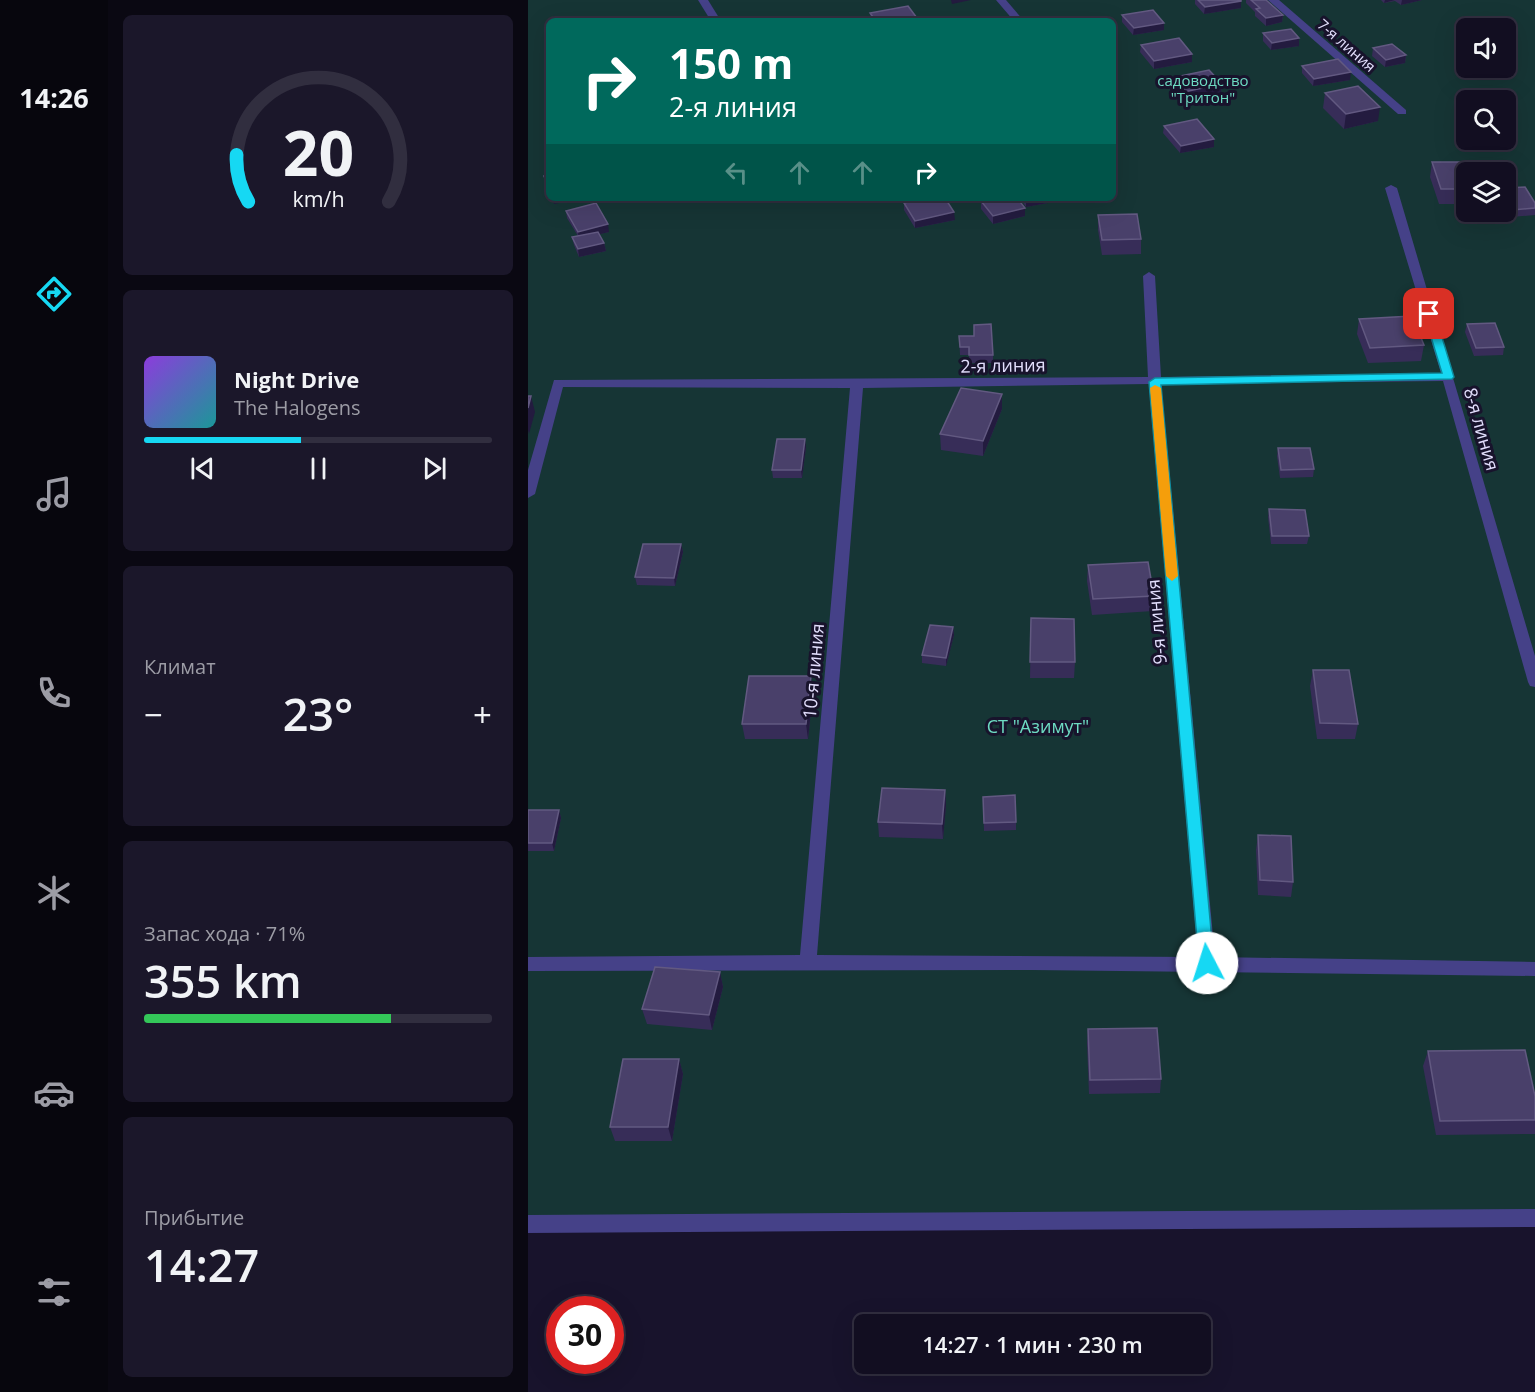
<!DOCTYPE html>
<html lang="ru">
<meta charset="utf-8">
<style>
body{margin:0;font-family:"Open Sans",sans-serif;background:#1b172a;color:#f1f3f6;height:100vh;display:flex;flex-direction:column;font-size:22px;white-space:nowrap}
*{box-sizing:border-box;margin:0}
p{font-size:20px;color:#9c9ca5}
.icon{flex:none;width:33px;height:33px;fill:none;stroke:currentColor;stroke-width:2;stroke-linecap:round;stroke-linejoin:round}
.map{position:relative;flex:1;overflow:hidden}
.panel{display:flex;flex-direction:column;gap:15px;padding:15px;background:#0a0812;width:420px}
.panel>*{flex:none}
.top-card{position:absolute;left:18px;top:18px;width:570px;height:183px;border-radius:9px;box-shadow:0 6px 24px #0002,0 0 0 2px #312e3f;background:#00695c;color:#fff;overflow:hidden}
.controls{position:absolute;left:928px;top:18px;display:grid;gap:12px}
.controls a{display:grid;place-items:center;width:60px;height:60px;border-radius:9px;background:#120e21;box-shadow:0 6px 24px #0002,0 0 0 2px #312e3f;font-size:30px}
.speed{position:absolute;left:18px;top:1296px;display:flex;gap:12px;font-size:30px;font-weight:700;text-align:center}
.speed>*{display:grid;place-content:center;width:78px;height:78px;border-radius:50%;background:#120e21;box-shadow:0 6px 24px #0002,0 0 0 2px #312e3f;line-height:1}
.speed .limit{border:9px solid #d22;background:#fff;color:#111}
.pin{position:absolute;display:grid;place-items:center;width:51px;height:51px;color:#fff;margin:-26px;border-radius:12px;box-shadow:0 3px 9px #0006}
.me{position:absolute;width:66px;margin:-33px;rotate:355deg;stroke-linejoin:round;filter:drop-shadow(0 0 4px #0008)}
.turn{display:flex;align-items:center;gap:21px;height:126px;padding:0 24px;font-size:27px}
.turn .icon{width:78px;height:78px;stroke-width:2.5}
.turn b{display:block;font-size:42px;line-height:51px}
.lanes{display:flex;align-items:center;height:57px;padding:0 24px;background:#0003;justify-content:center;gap:30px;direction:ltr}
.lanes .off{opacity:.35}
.big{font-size:45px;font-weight:600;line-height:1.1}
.panel .card{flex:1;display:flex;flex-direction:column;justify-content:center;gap:9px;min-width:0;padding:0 21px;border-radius:9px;background:#1b172a}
.panel .dial{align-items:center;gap:0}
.dial svg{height:156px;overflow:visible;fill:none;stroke:#312e3f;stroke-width:7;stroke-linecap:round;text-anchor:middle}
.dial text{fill:#f1f3f6;stroke:none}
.song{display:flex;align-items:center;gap:18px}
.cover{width:72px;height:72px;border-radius:9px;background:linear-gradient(135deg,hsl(270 70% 55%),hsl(180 70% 35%))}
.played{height:6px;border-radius:3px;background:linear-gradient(90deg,#16d8f3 45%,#312e3f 45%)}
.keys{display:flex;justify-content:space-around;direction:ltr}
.heat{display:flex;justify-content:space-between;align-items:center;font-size:33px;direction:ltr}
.charge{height:9px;border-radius:4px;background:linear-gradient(90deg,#34c759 71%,#312e3f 0)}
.trip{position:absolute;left:326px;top:1314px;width:357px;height:60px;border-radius:9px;background:#120e21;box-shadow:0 6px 24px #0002,0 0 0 2px #312e3f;font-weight:600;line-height:60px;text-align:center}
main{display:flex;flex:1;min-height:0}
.tab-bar{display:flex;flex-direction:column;width:108px;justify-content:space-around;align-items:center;background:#07060d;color:#9c9ca5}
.tab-bar .icon{width:42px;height:42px}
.tab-bar .current{color:#16d8f3}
.tab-bar b{font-size:27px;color:#f1f3f6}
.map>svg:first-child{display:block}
</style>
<main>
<nav class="tab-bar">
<b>14:26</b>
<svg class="icon current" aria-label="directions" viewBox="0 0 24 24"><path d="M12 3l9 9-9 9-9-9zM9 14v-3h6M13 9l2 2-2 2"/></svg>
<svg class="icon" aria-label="music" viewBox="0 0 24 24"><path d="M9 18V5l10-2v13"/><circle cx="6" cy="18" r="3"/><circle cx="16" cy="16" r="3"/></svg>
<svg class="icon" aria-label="phone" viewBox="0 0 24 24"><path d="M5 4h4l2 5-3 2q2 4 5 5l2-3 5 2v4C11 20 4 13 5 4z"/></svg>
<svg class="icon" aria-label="climate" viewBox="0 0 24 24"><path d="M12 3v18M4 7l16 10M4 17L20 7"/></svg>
<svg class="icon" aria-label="car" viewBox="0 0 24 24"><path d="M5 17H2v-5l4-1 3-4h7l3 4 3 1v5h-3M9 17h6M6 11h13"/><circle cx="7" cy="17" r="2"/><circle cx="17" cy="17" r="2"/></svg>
<svg class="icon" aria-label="filters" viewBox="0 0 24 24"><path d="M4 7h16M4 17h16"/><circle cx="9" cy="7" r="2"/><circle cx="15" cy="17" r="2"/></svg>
</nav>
<section class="panel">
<div class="card dial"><svg viewBox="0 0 100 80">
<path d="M14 69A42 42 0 1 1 86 69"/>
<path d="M14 69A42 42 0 0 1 8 45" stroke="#16d8f3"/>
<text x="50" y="56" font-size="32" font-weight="700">20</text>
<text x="50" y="72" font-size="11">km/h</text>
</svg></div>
<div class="card">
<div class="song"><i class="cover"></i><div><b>Night Drive</b><p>The Halogens</p></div></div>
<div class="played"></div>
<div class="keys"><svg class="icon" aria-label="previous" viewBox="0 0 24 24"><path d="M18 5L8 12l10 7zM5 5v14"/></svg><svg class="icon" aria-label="pause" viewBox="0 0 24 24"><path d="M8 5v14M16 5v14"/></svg><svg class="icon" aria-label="next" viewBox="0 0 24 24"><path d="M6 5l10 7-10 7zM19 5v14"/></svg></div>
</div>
<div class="card"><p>Климат</p>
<div class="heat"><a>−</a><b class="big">23°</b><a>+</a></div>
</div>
<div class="card"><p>Запас хода · 71%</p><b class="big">355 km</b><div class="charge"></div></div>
<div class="card"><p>Прибытие</p><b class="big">14:27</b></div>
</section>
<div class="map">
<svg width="1007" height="1392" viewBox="0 0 1007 1392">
<rect width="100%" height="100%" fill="#18132c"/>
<path fill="#163535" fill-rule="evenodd" d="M0,0h1007v1218l-1007,6zM21,21h564v177h-564zM939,28h39v40h-39zM939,100h39v40h-39zM939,172h39v40h-39z"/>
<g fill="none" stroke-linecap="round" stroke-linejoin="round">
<g fill="#454188" fill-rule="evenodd">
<path d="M170,0h10l13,21h-10z"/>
<path d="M468,0h10l18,21h-10z"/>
<path d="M740,0h11l127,110v4h-8z"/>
<path d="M863,185l6,3 138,468v31l-5,-1 -2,-4 -85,-301 -282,3 54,573 320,5v14l-503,-6 -504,1v-14l272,-2 50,-567 -287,-1 -28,107 -7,4v-28l26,-90 594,-3 -5,-101 6,-4 6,4 6,101 280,-4 -56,-185zM621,384l49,573 -381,-2 46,-567z"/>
<path d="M300,198h12l2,2 -6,3z"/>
<path d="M1007,1209v18l-1007,6v-18z"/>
</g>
</g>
<g fill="#372d58">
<path d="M667,0h46v8l-37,6 -9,-10z"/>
<path d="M718,0h20l17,15 -1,7 -16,4 -11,-10v-4l-9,-9z"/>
<path d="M853,0h41l-21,5 -6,-4 -11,2z"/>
<path d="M342,13l47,5 1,3h-47z"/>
<path d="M594,15l42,8v7l-31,5 -11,-13z"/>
<path d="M735,33l36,13 -28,4 -8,-9z"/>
<path d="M613,45l51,17 -38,7 -14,-17z"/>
<path d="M845,48l33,7 -1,8 -20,4 -13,-11z"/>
<path d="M774,66l48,14 -37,6 -11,-13z"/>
<path d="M643,78l51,6 -1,8 -37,8 -14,-15z"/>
<path d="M797,93l53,28 -34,8 -21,-21z"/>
<path d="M636,126l50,21 -34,6 -17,-20z"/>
<path d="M904,162l35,10v32h-28l-9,-27z"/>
<path d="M978,188l29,15v12l-25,2 -4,-7z"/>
<path d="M492,198h33v4l-27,5z"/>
<path d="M453,201l44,7v8l-32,8 -12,-15z"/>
<path d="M376,203l51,17 -40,8 -11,-18z"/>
<path d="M38,211l43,21 -10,2 5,9 2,8 -27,6 -5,-12 -2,-8 6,-1 -11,-18z"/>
<path d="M570,215l43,24v15l-39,1 -4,-25z"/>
<path d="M831,319l65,26 -3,16 -53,2 -11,-29z"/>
<path d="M939,324l37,23 -1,8 -29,1 -9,-24z"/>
<path d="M431,336l34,19v8h-24v-8h-9z"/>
<path d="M474,409l-19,47 -42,-6 -1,-16z"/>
<path d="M278,447l-4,31h-29l-1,-8z"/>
<path d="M750,448l36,21 -1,8 -33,1 -3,-22z"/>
<path d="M741,509l40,27 -2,8h-36l-3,-27z"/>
<path d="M153,544l2,8 -8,34 -38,-1 -2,-8z"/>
<path d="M560,565l66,31 -1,15 -61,4 -5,-34z"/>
<path d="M503,618l44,44 -1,16h-44z"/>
<path d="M425,627l1,8 -8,31 -24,-3v-8z"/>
<path d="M785,670l45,54 -3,15h-38l-7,-53z"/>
<path d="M285,692l-5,47h-63l-3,-15z"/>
<path d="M417,790l1,15 -3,34 -64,-2 -1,-15z"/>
<path d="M455,797l33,25v8l-32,1z"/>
<path d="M0,810h31l2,8 -7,33h-26z"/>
<path d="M730,835l35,47 -2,15 -33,-2 -2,-45z"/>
<path d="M192,972l3,15 -11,43 -65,-6 -5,-15z"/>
<path d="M560,1029l73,50 -1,14 -71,1 -2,-50z"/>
<path d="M900,1051l107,45v38l-99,1 -13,-69z"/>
<path d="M151,1059l4,15 -11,67h-57l-5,-14z"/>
</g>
<g fill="#231b3f">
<path d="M423,0h20l-19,4z"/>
<path d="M857,0h10l-11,3z"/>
<path d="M874,0h20l-21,5z"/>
<path d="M713,1v7l-37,6 1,-7z"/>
<path d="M755,15l-1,7 -16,4v-8z"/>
<path d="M389,18l1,3h-16z"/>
<path d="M636,23v7l-31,5 1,-7z"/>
<path d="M771,38v8l-28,4 1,-7z"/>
<path d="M664,54v8l-38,7v-8z"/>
<path d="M878,55l-1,8 -20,4 1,-7z"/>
<path d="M823,72l-1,8 -37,6 1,-7z"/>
<path d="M694,84l-1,8 -37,8v-8z"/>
<path d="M852,107l-2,14 -34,8 2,-15z"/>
<path d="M686,139v8l-34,6 1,-7z"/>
<path d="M25,198h29l-28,6z"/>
<path d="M506,198h19v4l-27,5v-8z"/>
<path d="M497,208v8l-32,8v-8z"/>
<path d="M426,212l1,8 -40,8v-7z"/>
<path d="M80,224l1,8 -30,7 -1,-7z"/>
<path d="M76,243l2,8 -27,6 -1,-8z"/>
<path d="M474,394v15l-19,47v-15z"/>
<path d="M3,396l4,16 -6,22 -1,-4v-22z"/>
<path d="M277,439l1,8 -4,31 -1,-8z"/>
<path d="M153,544l2,8 -8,34 -1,-8z"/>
<path d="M425,627l1,8 -8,31v-8z"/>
<path d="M283,676l2,16 -5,47 -2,-15z"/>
<path d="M417,790l1,15 -3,34 -1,-15z"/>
<path d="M31,810l2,8 -7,33 -2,-8z"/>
<path d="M192,972l3,15 -11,43 -3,-15z"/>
<path d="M151,1059l4,15 -11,67 -4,-14z"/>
</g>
<g fill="#49406a" stroke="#625981" stroke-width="1.5">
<path d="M670,0h43v1l-36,6z"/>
<path d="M723,0h15l17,15 -17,3 -10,-9 4,-1z"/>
<path d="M380,6l9,12 -15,3h-26l-6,-8z"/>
<path d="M625,10l11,13 -30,5 -12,-13z"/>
<path d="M763,29l8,9 -27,5 -9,-10z"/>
<path d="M651,38l13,16 -38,7 -13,-16z"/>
<path d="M864,44l14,11 -20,5 -13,-12z"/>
<path d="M810,59l13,13 -37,7 -12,-13z"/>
<path d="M681,70l13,14 -38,8 -13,-14z"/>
<path d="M830,86l22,21 -34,7 -21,-21z"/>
<path d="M669,119l17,20 -33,7 -17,-20z"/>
<path d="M904,162h40l4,10h-9v17h-26z"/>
<path d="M21,175v13l-5,-12z"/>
<path d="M997,187l10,16v5l-23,2 -6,-10v-12z"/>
<path d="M399,198h18l9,14 -39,9 -11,-18z"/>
<path d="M467,198h22l8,10 -32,8 -12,-15z"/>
<path d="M68,203l12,21 -30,8 -12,-21z"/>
<path d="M609,214l4,25 -39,1 -4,-25z"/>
<path d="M70,232l6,11 -26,6 -6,-12z"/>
<path d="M884,316l12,29 -54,3 -11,-29z"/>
<path d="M967,323l9,24 -28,1 -9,-24z"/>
<path d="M463,324l2,31h-24v-8h-9l-1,-11h15v-11z"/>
<path d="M433,388l41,6 -19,47 -43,-7z"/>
<path d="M0,396h3l-3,12z"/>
<path d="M249,439h28l-4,31h-29z"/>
<path d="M750,448h32l4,21 -33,1z"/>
<path d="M741,509l36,1 4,26h-37z"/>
<path d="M115,544h38l-7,34 -39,-1z"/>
<path d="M620,562l6,34 -61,3 -5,-34z"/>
<path d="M503,618l43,1 1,43h-45z"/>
<path d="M402,625l23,2 -7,31 -24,-3z"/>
<path d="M785,670h36l9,54 -38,-1z"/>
<path d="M221,676h62l-5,48h-64z"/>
<path d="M354,788l63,2 -3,34 -64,-2z"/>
<path d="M487,795l1,27 -32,1 -1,-26z"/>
<path d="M0,810h31l-7,33h-24z"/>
<path d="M730,835l33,1 2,46 -33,-2z"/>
<path d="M127,967l65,5 -11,43 -67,-6z"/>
<path d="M629,1028l4,51 -71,1 -2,-51z"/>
<path d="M997,1050l10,46v24l-95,1 -12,-70z"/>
<path d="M95,1059h56l-11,68h-58z"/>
</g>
<path fill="#16d8f3" stroke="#0e8c9e" stroke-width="1.5" d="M901,311l6,3 19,63 -2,2 -291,6 53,578 -2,5 -5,2 -6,-2 -2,-5 -50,-581 6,-4 287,-5 -18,-59z"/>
<path fill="#f59e0b" d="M627,385l6,3 17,188 -6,5 -6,-5 -16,-188z"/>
<g text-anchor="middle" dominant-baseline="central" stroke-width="6" stroke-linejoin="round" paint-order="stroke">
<g font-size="15" fill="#e3dffd" stroke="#18132c">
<text transform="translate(819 45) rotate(41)">7-я линия</text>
</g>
<g font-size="15" fill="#6ddbc2" stroke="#18132c">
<text x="675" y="80">садоводство<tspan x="675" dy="17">"Тритон"</tspan></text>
</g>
<g font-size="18" fill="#e3dffd" stroke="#18132c">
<text transform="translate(475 365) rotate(-1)">2-я линия</text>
<text transform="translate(954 429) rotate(74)">8-я линия</text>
<text transform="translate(628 622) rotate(-95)">9-я линия</text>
<text transform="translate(285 671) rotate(-85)">10-я линия</text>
</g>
<g font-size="18" fill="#6ddbc2" stroke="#18132c">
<text x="510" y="726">СТ "Азимут"</text>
</g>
</g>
</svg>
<div class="controls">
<a><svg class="icon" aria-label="sound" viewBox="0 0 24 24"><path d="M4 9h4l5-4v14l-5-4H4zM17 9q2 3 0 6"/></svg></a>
<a><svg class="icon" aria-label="search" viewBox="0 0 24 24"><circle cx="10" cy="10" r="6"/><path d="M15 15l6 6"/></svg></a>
<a><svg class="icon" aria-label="layers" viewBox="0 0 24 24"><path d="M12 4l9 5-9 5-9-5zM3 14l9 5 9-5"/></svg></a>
</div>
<div class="speed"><div class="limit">30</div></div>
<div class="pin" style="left:901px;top:314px;background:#d93025"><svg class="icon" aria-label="arrive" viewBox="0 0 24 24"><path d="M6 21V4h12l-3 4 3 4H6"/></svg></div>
<svg class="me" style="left:679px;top:963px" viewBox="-20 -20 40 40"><circle r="19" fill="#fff"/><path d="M0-13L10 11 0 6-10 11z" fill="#16d8f3"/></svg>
<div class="trip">14:27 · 1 мин · 230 m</div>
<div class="top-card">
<div class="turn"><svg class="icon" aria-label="right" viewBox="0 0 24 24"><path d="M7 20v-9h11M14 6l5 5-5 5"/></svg><div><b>150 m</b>2-я линия</div></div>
<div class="lanes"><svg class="icon off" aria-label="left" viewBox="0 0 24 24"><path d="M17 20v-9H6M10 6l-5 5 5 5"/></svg><svg class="icon off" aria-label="ahead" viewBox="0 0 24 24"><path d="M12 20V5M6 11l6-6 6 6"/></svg><svg class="icon off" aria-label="ahead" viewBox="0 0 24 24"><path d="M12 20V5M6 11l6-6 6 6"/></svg><svg class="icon" aria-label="right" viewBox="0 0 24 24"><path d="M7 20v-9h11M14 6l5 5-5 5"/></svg></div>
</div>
</div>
</main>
